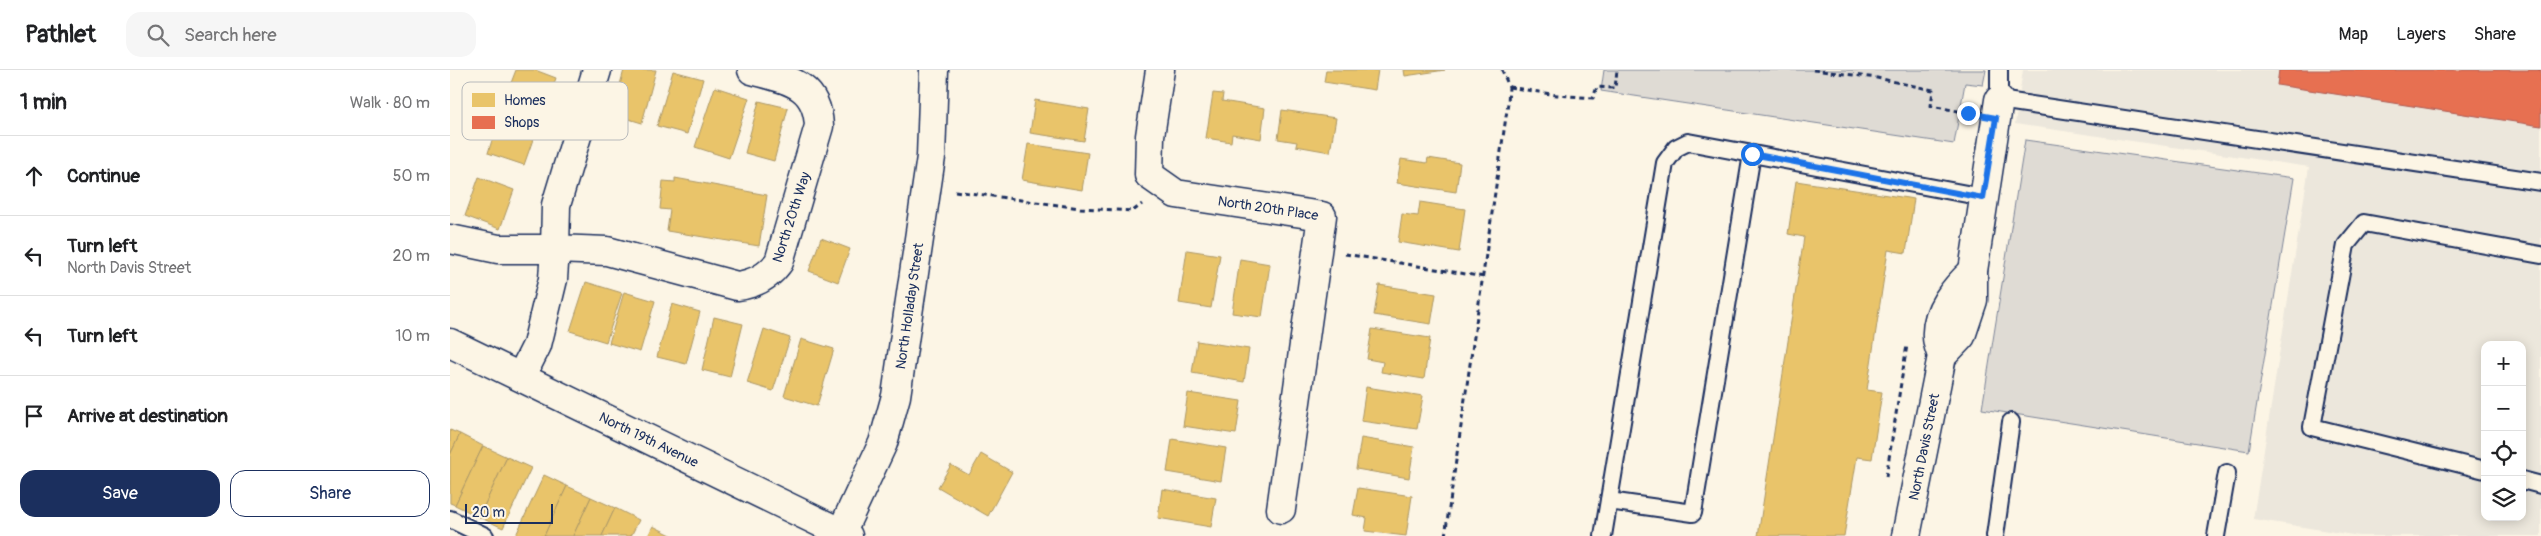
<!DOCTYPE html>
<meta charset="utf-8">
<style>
body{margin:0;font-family:Pangolin,sans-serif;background:#f6f6f6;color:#202124}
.controls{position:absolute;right:15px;bottom:15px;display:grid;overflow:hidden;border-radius:10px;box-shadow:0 2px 12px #0003}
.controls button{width:45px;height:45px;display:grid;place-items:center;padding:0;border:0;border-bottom:1px solid #e0e0e0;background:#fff;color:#202124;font:25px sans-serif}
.scale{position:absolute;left:15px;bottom:12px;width:88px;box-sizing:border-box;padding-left:5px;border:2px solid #1b2f5e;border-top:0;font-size:14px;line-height:18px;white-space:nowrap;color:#1b2f5e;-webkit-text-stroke:4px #fcf5e5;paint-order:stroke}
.stop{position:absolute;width:15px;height:15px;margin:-11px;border:4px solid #1a73e8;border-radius:50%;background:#fff}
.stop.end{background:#1a73e8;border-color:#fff;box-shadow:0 1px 5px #0008}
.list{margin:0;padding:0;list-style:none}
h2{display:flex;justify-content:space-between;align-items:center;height:65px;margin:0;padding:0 20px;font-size:21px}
h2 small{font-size:16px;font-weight:400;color:#757577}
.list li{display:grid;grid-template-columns:32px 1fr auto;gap:15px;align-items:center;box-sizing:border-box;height:80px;padding:0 20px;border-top:1px solid #e0e0e0}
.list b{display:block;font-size:19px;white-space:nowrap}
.list p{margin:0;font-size:16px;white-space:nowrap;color:#757577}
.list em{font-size:16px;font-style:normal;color:#757577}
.actions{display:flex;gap:10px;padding:15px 20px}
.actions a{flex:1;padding:11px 0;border:1px solid #1b2f5e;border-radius:15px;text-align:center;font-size:18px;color:#1b2f5e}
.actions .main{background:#1b2f5e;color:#fff}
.icon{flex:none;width:28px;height:28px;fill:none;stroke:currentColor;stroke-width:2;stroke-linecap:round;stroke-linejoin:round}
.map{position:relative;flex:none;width:2091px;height:466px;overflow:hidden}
header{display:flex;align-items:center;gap:30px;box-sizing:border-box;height:70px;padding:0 25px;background:#fff;border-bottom:1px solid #e0e0e0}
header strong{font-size:24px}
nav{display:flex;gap:28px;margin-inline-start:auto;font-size:18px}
.search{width:350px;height:45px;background:#f6f6f6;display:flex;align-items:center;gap:12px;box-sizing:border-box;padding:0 18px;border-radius:15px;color:#757577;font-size:19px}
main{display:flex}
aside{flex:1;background:#fff}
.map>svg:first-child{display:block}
.built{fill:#ece7dc;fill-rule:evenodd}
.green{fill:#dfdbd4;stroke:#7d8599}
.homes{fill:#e9c46a;stroke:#ab9766}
.shops{fill:#e76f51;stroke:#aa5c55}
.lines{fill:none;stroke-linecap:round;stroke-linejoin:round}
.lane-casing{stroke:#1b2f5e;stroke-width:20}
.street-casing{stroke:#1b2f5e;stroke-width:31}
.secondary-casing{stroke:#1b2f5e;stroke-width:31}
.path{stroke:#1b2f5e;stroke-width:3;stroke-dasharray:5 4;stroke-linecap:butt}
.lane{stroke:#fcf5e5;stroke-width:16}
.street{stroke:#fcf5e5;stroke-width:28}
.secondary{stroke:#fcf5e5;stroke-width:28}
.route{stroke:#1a73e8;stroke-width:6}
.labels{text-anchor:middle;stroke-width:5;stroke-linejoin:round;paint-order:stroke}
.street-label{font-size:14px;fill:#1b2f5e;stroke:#fcf5e5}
.key{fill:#fcf5e5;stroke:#b8babc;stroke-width:1}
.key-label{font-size:14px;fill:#1b2f5e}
</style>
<header>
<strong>Pathlet</strong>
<div class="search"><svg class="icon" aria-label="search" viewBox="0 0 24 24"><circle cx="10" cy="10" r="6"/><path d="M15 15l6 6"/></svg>Search here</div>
<nav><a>Map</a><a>Layers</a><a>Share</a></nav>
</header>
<main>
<aside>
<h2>1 min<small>Walk · 80 m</small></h2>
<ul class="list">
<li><svg class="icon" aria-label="ahead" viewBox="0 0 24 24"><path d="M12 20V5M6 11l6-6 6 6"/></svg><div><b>Continue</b></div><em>50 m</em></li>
<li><svg class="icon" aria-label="left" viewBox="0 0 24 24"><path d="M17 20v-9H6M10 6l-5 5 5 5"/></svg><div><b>Turn left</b><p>North Davis Street</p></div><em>20 m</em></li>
<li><svg class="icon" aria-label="left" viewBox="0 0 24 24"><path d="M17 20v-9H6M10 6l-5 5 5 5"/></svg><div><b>Turn left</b></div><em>10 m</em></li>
<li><svg class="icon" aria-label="arrive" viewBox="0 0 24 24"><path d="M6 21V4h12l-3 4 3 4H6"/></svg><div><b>Arrive at destination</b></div></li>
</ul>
<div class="actions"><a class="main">Save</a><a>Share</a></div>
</aside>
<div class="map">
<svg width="2091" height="466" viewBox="0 0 2091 466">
<rect width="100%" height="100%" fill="#fcf5e5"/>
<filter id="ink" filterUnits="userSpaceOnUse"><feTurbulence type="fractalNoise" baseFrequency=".02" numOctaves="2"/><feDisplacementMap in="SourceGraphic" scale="10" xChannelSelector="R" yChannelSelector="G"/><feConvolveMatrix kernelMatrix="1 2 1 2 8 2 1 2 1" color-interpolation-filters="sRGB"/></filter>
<g filter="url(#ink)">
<!-- built -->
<path class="built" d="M1573,0H2091V466H1909L1803,449L1859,97L1565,54ZM2035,275H2072V447H2035Z"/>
<!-- green -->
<g class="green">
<path d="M1154,0H1536L1533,15L1515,13L1504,74L1151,21Z"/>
<path d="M1575,70L1844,108L1799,381L1532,339Z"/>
</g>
<!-- homes -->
<g class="homes">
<path d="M66,0H85L106,8L93,45L54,31Z"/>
<path d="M174,0H206L192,53L162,44Z"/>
<path d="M876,0H928L925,20L874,12Z"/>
<path d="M954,0H995L955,6Z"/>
<path d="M223,1L253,9L237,64L207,56Z"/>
<path d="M265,17L299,28L279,88L245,77Z"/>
<path d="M763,23L773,24L772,31L815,38L811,69L782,64L781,72L756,68Z"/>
<path d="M585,30L639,39L634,71L580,63Z"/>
<path d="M309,31L338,38L324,91L295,83Z"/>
<path d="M832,40L886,48L880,82L846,76L847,72L828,69Z"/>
<path d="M50,45L87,58L74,95L38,83Z"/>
<path d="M578,74L638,83L632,120L572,110Z"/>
<path d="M978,88L1010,93L1006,122L947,113L951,89L977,93Z"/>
<path d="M29,107L64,120L50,159L15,146Z"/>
<path d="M225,108L317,125L309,176L217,161L220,140L210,139L213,111L225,112Z"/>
<path d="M1346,111L1464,129L1456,183L1438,180L1417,320L1432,322L1422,389L1407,387L1394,466H1308L1354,167L1338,164Z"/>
<path d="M970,132L1015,139L1009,182L948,172L952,144L968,146Z"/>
<path d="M371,168L400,179L388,212L359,201Z"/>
<path d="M737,180L770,185L761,238L729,233Z"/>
<path d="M790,189L820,194L812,247L782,243Z"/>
<path d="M136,212L172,223L156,272L120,261Z"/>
<path d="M929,215L986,224L981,254L924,245Z"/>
<path d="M174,222L205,231L190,282L159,273Z"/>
<path d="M222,234L250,242L236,294L207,287Z"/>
<path d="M264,247L293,254L280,307L252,300Z"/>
<path d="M314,259L340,268L323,321L297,313Z"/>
<path d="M922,259L980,268L974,309L931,302L933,292L917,289Z"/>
<path d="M351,269L384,279L367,336L334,326Z"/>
<path d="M747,271L799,279L794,312L742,303Z"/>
<path d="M916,317L973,326L967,359L911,351Z"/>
<path d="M738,323L791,331L786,364L733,356Z"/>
<path d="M0,360L10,364L0,385Z"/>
<path d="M10,364L33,376L5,435L0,433V385Z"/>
<path d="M911,368L964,377L959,408L906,399Z"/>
<path d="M722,369L776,378L771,411L717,402Z"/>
<path d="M33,376L57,387L29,447L5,435Z"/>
<path d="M531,384L562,402L538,446L488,417L501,395L519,405Z"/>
<path d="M57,387L81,398L53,458L29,447Z"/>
<path d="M94,405L117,416L94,466H69L66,465Z"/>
<path d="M117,416L141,427L123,466H94Z"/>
<path d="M908,418L962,426L956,466L915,461L917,448L903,445Z"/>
<path d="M712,419L766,428L761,457L708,448Z"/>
<path d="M141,427L165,438L152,466H123Z"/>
<path d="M165,438L189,450L181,466H152Z"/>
<path d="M203,456L223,466H198Z"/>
</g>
<!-- shops -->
<path class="shops" d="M1829,0H2091V56L1827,15Z"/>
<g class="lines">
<!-- lane casing -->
<g class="lane-casing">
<g id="lane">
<path d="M1549,0V30L2091,112"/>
<path d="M2035,400L1862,357L1896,175L1914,153L2091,185"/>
<path d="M2072,410L2091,415"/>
<path d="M1159,431L1243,443L1302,84"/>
<path d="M0,449L35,466"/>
<path d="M1153,466L1215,93L1226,78L1238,72L1533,127"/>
<path d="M1545,466L1561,352"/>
<path d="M1766,466L1777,403"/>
</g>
</g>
<!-- street casing -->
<g class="street-casing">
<g id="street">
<path d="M147,0L106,135L105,179L157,181L287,216C304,214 319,206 329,192L369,56C367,13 338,10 302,0"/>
<path id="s1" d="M710,0L700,66L699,105L726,124L872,146L831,439"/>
<path d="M0,169L48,179H105L103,209L87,275L71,307"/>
<path d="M1492,286L1511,266L1523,230V201L1549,30"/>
<path id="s2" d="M391,463L433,373L446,326L481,87L484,0"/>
<path id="s3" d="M1456,466L1492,286C1490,280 1487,273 1487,267C1485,241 1505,218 1523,201"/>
</g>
</g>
<!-- secondary casing -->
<g class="secondary-casing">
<g id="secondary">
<path id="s4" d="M0,273L398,466"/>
</g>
</g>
<!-- path -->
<g class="path">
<path d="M1363,0L1427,8L1483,20L1481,36L1519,43"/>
<path d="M1059,17L1107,25L1143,28L1147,17L1165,18L1167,0"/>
<path d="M505,121L630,138L683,141L692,134"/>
<path d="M895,184L1034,207"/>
<path d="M1436,407L1457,275"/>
<path d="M995,466L1058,33L1059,17L1052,0"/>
</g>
<!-- lane -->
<use href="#lane" class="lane"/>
<!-- street -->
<use href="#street" class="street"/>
<!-- secondary -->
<use href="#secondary" class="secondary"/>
</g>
</g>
<g class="lines" filter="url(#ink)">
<!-- route -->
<path class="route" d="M1302,84L1533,128L1546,48L1518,43"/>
</g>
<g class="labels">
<!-- street labels -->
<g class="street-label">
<text dy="5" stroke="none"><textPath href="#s1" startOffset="232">North 20th Place</textPath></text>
<text transform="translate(341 147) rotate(-72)" y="5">North 20th Way</text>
<text dy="5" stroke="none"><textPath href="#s2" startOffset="239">North Holladay Street</textPath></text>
<text dy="5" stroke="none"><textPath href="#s4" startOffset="221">North 19th Avenue</textPath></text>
<text dy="5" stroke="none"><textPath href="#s3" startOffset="91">North Davis Street</textPath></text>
</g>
</g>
<!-- legend -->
<rect x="12" y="12" width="166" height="58" rx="8" class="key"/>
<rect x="22" y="23" width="23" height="14" fill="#e9c46a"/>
<rect x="22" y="46" width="23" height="13" fill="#e76f51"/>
<g class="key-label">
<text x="54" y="35">Homes</text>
<text x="54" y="57">Shops</text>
</g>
</svg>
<div class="controls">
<button>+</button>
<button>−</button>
<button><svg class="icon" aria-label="locate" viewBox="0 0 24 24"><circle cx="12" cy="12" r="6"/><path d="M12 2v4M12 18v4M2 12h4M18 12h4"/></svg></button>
<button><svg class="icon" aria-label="layers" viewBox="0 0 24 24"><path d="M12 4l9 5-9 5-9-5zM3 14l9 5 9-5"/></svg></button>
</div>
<div class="scale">20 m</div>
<div class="stop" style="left:1302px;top:84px"></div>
<div class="stop end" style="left:1518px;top:43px"></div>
</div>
</main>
